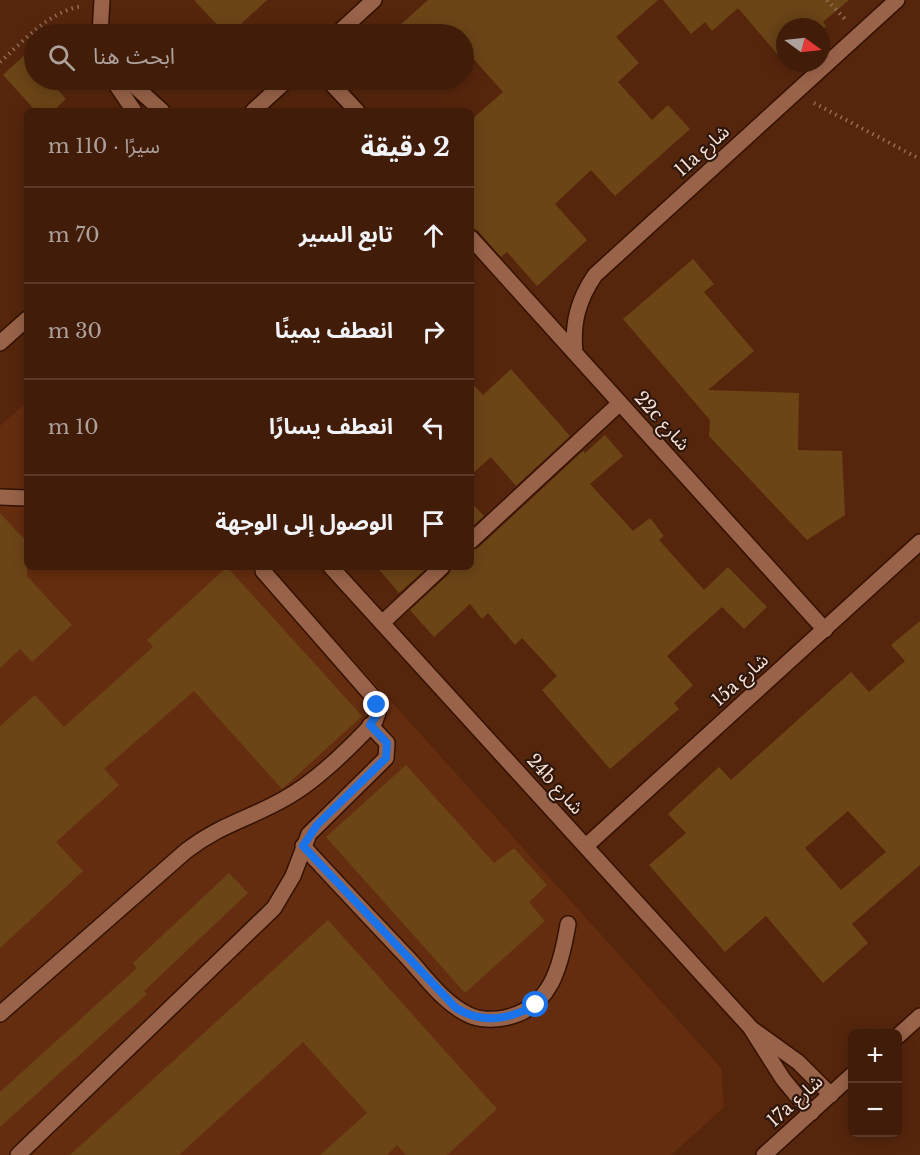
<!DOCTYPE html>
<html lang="ar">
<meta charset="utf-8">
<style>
body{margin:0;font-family:"Libre Baskerville","Noto Sans Arabic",serif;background:#472512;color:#f1f3f6;direction:rtl}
.controls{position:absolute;right:18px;bottom:18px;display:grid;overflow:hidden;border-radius:9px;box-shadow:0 3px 15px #0003}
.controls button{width:54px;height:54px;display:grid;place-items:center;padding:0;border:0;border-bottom:2px solid #593a2a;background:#401c09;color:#f1f3f6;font:30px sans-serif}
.compass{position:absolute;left:776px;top:18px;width:54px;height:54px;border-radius:50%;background:#401c09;box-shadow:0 3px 15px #0003;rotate:105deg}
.stop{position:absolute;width:18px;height:18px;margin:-14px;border:4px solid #1a73e8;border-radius:50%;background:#fff}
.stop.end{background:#1a73e8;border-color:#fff;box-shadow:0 2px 6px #0008}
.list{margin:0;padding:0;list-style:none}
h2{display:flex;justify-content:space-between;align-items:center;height:78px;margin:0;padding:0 24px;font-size:26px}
h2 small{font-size:20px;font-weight:400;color:#aea19c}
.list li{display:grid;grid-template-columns:39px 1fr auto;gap:18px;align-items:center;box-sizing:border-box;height:96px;padding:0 24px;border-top:2px solid #593a2a}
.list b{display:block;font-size:22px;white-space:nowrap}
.list em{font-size:20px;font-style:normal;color:#aea19c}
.icon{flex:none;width:33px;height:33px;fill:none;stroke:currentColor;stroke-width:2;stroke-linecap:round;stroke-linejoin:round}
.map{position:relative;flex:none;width:920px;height:1155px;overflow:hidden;direction:ltr}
.search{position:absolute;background:#401c09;box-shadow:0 3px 15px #0003;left:24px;top:24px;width:450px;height:66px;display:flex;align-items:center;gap:15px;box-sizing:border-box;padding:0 21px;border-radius:33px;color:#aea19c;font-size:22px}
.panel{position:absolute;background:#401c09;box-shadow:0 3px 15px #0003;left:24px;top:108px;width:450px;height:462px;border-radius:9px;direction:rtl}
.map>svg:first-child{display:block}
.built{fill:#652d0f}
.building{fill:#6c4517;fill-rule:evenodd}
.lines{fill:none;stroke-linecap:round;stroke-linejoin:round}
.service-casing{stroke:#341100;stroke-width:18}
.minor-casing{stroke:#341100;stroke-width:18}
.path{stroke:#946d58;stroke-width:4;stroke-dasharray:1.5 4.5;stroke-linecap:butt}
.service{stroke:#996349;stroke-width:15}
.minor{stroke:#996349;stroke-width:15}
.route{stroke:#1a73e8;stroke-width:8}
.labels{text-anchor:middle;stroke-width:4.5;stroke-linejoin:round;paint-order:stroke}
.street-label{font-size:18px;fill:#fbe2d6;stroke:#2d170c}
</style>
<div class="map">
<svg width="920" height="1155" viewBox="0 0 920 1155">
<rect width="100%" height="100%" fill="#56260c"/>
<!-- built -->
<path class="built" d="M27,402V567H270L721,1068L724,1107L671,1155H0V426Z"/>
<!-- building -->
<g class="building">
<path d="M194,0H267L230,34H226Z"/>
<path d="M428,0H658L616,37L639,63L618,82L652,120L668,105L690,129L615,196L591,170L555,204L587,240L537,286L507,252L501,257L478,231L471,227V120L503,92L464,48V34H390Z"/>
<path d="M663,0H849L823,22L826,26L821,31V27H785L784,62L738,8L712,31L705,22L691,34Z"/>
<path d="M34,46V80H49L66,99L53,111H36L3,75Z"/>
<path d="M693,259L714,284L704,292L754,351L708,390L799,393L798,450L842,451L845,515L807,540L709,436L710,420L623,319Z"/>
<path d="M511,369L570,436L516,486L491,457L471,475V382L483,395Z"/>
<path d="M605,435L623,456L590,484L633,531L650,518L664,536L659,540L704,590L728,567L767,607L744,629L722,607L667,656L693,685L674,703L679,709L610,769L542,690L557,676L522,638L515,645L488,613L482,619L470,604L434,637L410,610L449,574L452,567H471V550L478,548L583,451L585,453Z"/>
<path d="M471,502L484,516L471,528Z"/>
<path d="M0,513L27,542V576L72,625L32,662L20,649L0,668Z"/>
<path d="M227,567L362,716L282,789L194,691L104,769L119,785L56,842L83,871L0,948V726L35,695L64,727L153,647L147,640Z"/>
<path d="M377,567H428L399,593Z"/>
<path d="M920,621V865L852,924L868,943L823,983L766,916L725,952L649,865L686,833L668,814L719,767L731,780L851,672L869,692L905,661L891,645ZM848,811L886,852L841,890L805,848Z"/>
<path d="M406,765L494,863L514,848L547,885L529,902L545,921L465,993L326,837Z"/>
<path d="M229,873L248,893L144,991L147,994L0,1127V1092L137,968L133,963Z"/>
<path d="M328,920L497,1109L447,1155H406L397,1145L387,1155H320L367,1113L303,1042L179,1155H70Z"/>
</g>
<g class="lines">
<!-- service casing -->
<g class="service-casing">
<g id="service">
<path d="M0,497L27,498"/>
<path d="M471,541L620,403"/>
<path d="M382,623L442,567"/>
<path d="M303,846C337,883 372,920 406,956C425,976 443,1003 469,1015C479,1020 494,1020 504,1018C551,1009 561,966 568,924"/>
<path d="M0,1014L186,851C219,825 249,819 284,799C317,781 349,749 375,721L378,713L374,698L263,571"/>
<path d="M18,1155L274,908L293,876L309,834L386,758L387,743L370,725"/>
</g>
</g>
<!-- minor casing -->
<g class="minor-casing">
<g id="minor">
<path d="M100,34L102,0"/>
<path d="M337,34L374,0"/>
<path d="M113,80L134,111"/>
<path d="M128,80L162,111"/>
<path d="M328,80L357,111"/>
<path d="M253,111L287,80"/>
<path d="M471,238L825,630"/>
<path d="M0,343L27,319"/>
<path d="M575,353C572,323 578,300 595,275L897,0"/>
<path d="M331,567L750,1027L783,1079L811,1113"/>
<path d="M586,846L920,542"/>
<path d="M752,1029L798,1062L831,1095"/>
<path d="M898,1036L920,1016"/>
<path d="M764,1155L852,1075"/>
</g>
</g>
<!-- path -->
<g class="path">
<path d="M827,0L845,19"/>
<path d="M0,62C25,40 48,12 82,6"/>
<path d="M814,103L920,159"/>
</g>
<!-- service -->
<use href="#service" class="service"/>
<!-- minor -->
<use href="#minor" class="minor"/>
</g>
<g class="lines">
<!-- route -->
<path class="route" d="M377,705L378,713L370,725L387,743L386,758L317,825L303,846L456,1008C484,1025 509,1019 536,1005"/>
</g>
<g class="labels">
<!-- street labels -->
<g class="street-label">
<text transform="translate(702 151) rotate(-42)" y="6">11a شارع</text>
<text transform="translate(662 421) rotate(48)" y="6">22c شارع</text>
<text transform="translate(740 680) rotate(-42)" y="6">15a شارع</text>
<text transform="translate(555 784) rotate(48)" y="6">24b شارع</text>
<text transform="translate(795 1101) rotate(-42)" y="6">17a شارع</text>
</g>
</g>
</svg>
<div class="controls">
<button>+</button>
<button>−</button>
</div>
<svg class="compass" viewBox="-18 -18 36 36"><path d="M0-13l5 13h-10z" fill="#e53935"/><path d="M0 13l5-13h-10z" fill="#aea19c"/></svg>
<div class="stop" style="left:536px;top:1005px"></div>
<div class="stop end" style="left:377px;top:705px"></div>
<div class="search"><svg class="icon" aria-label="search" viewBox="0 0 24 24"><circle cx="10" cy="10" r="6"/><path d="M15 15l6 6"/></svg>ابحث هنا</div>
<section class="panel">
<h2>2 دقيقة<small>سيرًا · 110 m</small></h2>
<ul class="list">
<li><svg class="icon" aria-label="ahead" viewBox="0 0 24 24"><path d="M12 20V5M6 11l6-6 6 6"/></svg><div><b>تابع السير</b></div><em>70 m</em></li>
<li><svg class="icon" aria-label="right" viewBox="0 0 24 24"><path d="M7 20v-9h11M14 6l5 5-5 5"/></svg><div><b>انعطف يمينًا</b></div><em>30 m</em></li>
<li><svg class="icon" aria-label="left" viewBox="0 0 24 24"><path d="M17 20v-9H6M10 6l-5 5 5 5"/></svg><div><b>انعطف يسارًا</b></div><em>10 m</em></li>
<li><svg class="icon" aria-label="arrive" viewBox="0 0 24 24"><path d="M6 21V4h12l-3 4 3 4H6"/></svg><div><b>الوصول إلى الوجهة</b></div></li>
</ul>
</section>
</div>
